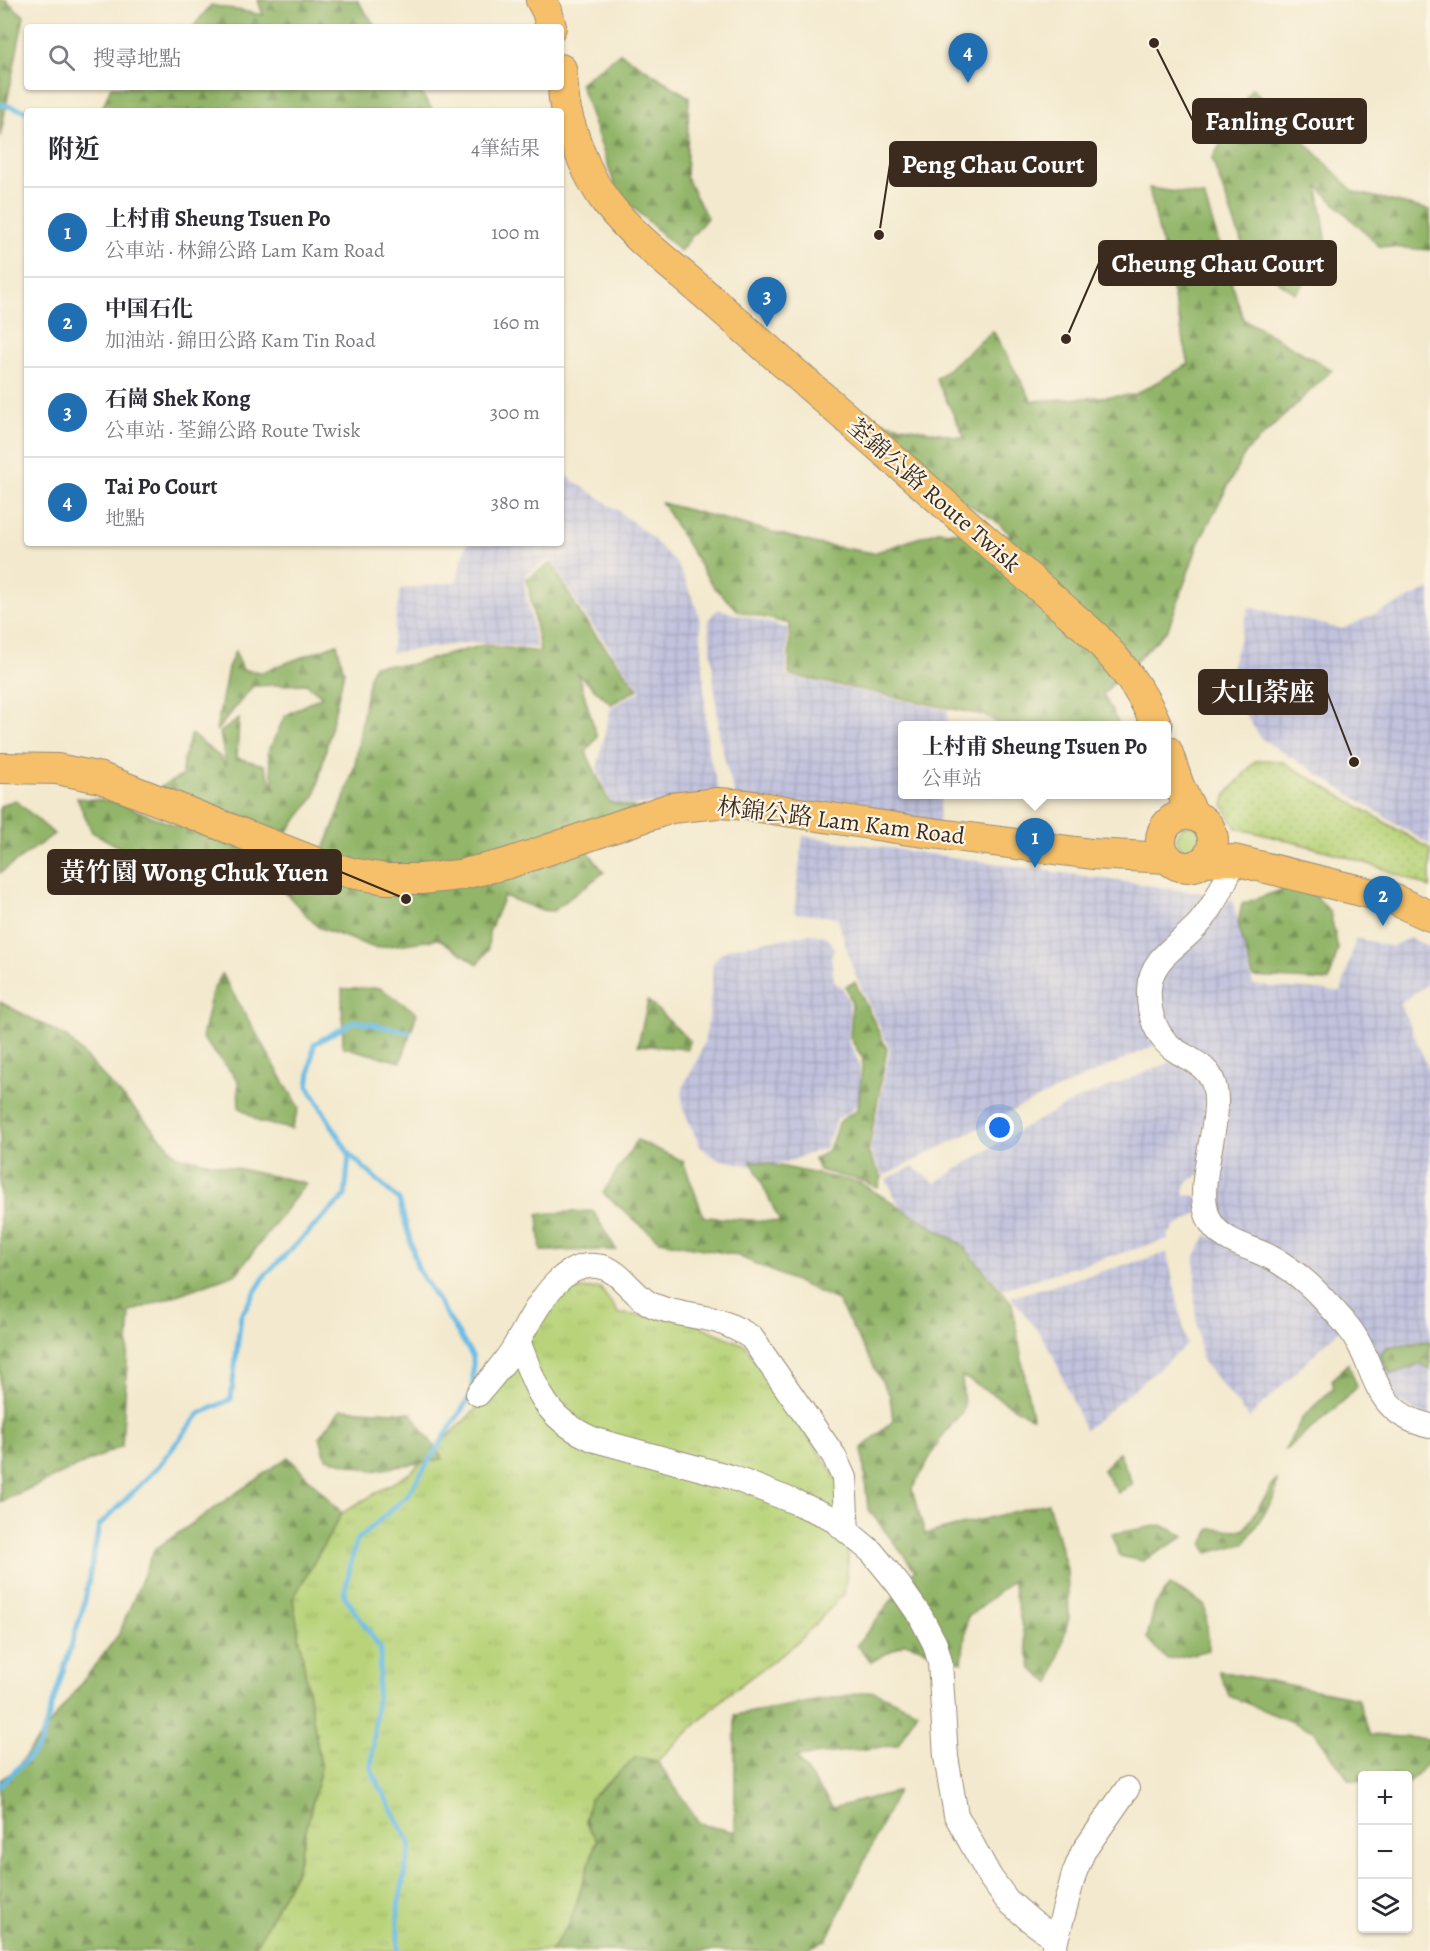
<!DOCTYPE html>
<html lang="zh-TW">
<meta charset="utf-8">
<style>
body{margin:0;font-family:Alegreya,"Noto Serif TC",serif;background:#f7f7f7;color:#2b2b33}
.controls{position:absolute;right:18px;bottom:18px;display:grid;overflow:hidden;border-radius:6px;box-shadow:0 2px 4px #0004}
.controls button{width:54px;height:54px;display:grid;place-items:center;padding:0;border:0;border-bottom:2px solid #e1e1e2;background:#fff;color:#2b2b33;font:30px sans-serif}
.you{position:absolute;left:1000px;top:1128px;width:21px;height:21px;margin:-15px;border:4px solid #fff;border-radius:50%;background:#1a73e8;box-shadow:0 0 0 9px #1a73e833}
.badge{display:grid;place-items:center;width:39px;height:39px;border-radius:50%;background:#1f6fb2;color:#fff;font-size:20px;font-weight:700}
.pin{position:absolute;translate:-50% -50px;filter:drop-shadow(0 2px 3px #0008)}
.pin::after{content:'';position:absolute;top:32px;width:21px;height:18px;background:inherit;clip-path:polygon(0 0,100% 0,50% 100%)}
.popup{position:absolute;left:898px;top:721px;width:273px;height:78px;box-sizing:border-box;display:grid;place-content:center;border-radius:6px;background:#fff;filter:drop-shadow(0 2px 4px #0005);font-size:20px;white-space:nowrap;color:#7c7c81}
.popup b{font-size:22px;color:#2b2b33}
.popup::after{content:'';position:absolute;left:50%;top:100%;margin-left:-12px;border:12px solid transparent;border-top-color:#fff}
.list{margin:0;padding:0;list-style:none}
h2{display:flex;justify-content:space-between;align-items:center;height:78px;margin:0;padding:0 24px;font-size:26px}
h2 small{font-size:20px;font-weight:400;color:#7c7c81}
.list li{display:grid;grid-template-columns:39px 1fr auto;gap:18px;align-items:center;box-sizing:border-box;height:90px;padding:0 24px;border-top:2px solid #e1e1e2}
.list b{display:block;font-size:22px;white-space:nowrap}
.list p{margin:0;font-size:20px;white-space:nowrap;color:#7c7c81}
.list em{font-size:20px;font-style:normal;color:#7c7c81}
.icon{flex:none;width:33px;height:33px;fill:none;stroke:currentColor;stroke-width:2;stroke-linecap:round;stroke-linejoin:round}
.map{position:relative;flex:none;width:1430px;height:1951px;overflow:hidden}
.search{position:absolute;background:#fff;box-shadow:0 2px 4px #0004;left:24px;top:24px;width:540px;height:66px;display:flex;align-items:center;gap:15px;box-sizing:border-box;padding:0 21px;border-radius:6px;color:#7c7c81;font-size:22px}
.panel{position:absolute;background:#fff;box-shadow:0 2px 4px #0004;left:24px;top:108px;width:540px;height:438px;border-radius:6px}
.map>svg:first-child{display:block}
.industrial{fill:url(#industrial-grid)}
.grass{fill:url(#grass-tufts);stroke:#7a7e4c;stroke-width:1.5}
.forest{fill:url(#forest-firs);stroke:#667044;stroke-width:1.5}
.park{fill:url(#park-dots);stroke:#7a7e4c;stroke-width:1.5}
.lines{fill:none;stroke-linecap:round;stroke-linejoin:round}
.stream{stroke:#69bbe5;stroke-width:5}
.minor-casing{stroke:#978a76;stroke-width:26}
.major-casing{stroke:#978a76;stroke-width:32}
.minor{stroke:#fff;stroke-width:24}
.major{stroke:#f6c06b;stroke-width:30}
.labels{text-anchor:middle;stroke-width:4.5;stroke-linejoin:round;paint-order:stroke}
.street-label{font-size:24px;fill:#3b2a1e;stroke:#fcf5e5}
.leader{fill:none;stroke:#3b2a1e;stroke-width:2}
.callout-dot{fill:#3b2a1e;stroke:#fcf5e5;stroke-width:2}
.callout{fill:#3b2a1e;stroke:#3b2a1e;stroke-width:2}
.callout-label{font-size:26px;text-anchor:middle;font-weight:bold;fill:#fff}
</style>
<div class="map">
<svg width="1430" height="1951" viewBox="0 0 1430 1951">
<defs>
<pattern id="industrial-grid" width="8" height="8" patternUnits="userSpaceOnUse" patternTransform="scale(1.5)"><rect width="8" height="8" fill="#c1c2dd"/><path d="M0 4h8M4 0v8" fill="none" stroke="#a7a7bd"/></pattern>
<pattern id="grass-tufts" width="24" height="20" patternUnits="userSpaceOnUse" patternTransform="scale(1.5)"><rect width="24" height="20" fill="#b8d379"/><path d="M3 7l-1-3M5 7V3M7 7l1-3M15 17l-1-3M17 17v-4M19 17l1-3" fill="none" stroke="#9fb568"/></pattern>
<pattern id="forest-firs" width="22" height="20" patternUnits="userSpaceOnUse" patternTransform="scale(1.5)"><rect width="22" height="20" fill="#92b569"/><path d="M5 1l3.5 6h-7zM16 11l3.5 6h-7z" fill="#789356"/></pattern>
<pattern id="park-dots" width="8" height="8" patternUnits="userSpaceOnUse" patternTransform="scale(1.5)"><rect width="8" height="8" fill="#b8d379"/><path d="M2 2h.1M6 6h.1" fill="none" stroke="#9fb568" stroke-width="1.8" stroke-linecap="round"/></pattern>
</defs>
<rect width="100%" height="100%" fill="#fcf5e5"/>
<filter id="ink" filterUnits="userSpaceOnUse"><feTurbulence type="fractalNoise" baseFrequency=".0167" numOctaves="2"/><feDisplacementMap in="SourceGraphic" scale="12" xChannelSelector="R" yChannelSelector="G"/><feConvolveMatrix kernelMatrix="1 2 1 2 8 2 1 2 1" color-interpolation-filters="sRGB"/></filter>
<filter id="wash" filterUnits="userSpaceOnUse"><feTurbulence type="fractalNoise" baseFrequency=".008" numOctaves="4" result="noise"/><feDisplacementMap in="SourceGraphic" scale="24" xChannelSelector="R" yChannelSelector="G"/><feGaussianBlur stdDeviation="1.35" result="paint"/><feColorMatrix in="noise" values="0 0 0 0 0 0 0 0 0 0 0 0 0 0 0 0 0 1.4 0 .05"/><feComposite in="paint" operator="in"/></filter>
<g filter="url(#wash)">
<rect width="100%" height="100%" fill="#f3e9ce"/>
<!-- industrial -->
<g class="industrial">
<path d="M561,472L620,512L652,538L676,563L683,576L697,609L700,622L708,752L722,801L635,805L611,803L597,768L611,707L641,691L580,608L550,559L526,574L524,582L536,648L473,642L391,653L400,589L456,582L467,543H561Z"/>
<path d="M1430,589V845L1262,739L1226,686L1249,607L1342,629Z"/>
<path d="M718,609L787,628L786,676L948,710L947,725L903,726V794L941,795L938,833L737,804L720,742L708,620Z"/>
<path d="M803,836L1210,894L1157,952L1155,1045L1024,1105L884,1176L870,1151L890,1049L854,972L837,917L794,913Z"/>
<path d="M1232,898L1253,985L1341,992L1356,938L1391,947L1409,938L1430,947V979L1428,984L1400,1003L1430,1072V1419L1396,1401L1369,1344L1228,1228L1218,1216L1214,1201L1221,1099L1172,1041L1154,1012V980L1209,918Z"/>
<path d="M809,934L826,936L833,945L834,950L831,955L834,982L842,987L849,1003L850,1013L848,1041L859,1063L860,1093L857,1104L851,1111L837,1119L825,1148L817,1151L783,1163L766,1166H752L722,1160L710,1155L700,1146L683,1109L682,1094L685,1082L694,1067L704,1043L709,1018L713,964L718,956L730,948Z"/>
<path d="M1171,1062L1184,1065L1206,1087L1200,1174L1186,1183L1184,1189L1185,1195L1197,1196L1202,1211L1175,1227L1169,1233L1168,1239L1002,1289L963,1245L899,1205L886,1179L913,1167L935,1183L1021,1129L1076,1100Z"/>
<path d="M1207,1235L1268,1261L1341,1328L1249,1418L1201,1359L1195,1308V1256Z"/>
<path d="M1167,1253L1187,1345L1085,1430L1052,1353L1038,1331L1011,1297Z"/>
</g>
<!-- grass -->
<g class="grass">
<circle cx="1190" cy="838" r="13"/>
<path d="M600,1288L619,1314L681,1318L745,1345L847,1493L848,1562L844,1594L797,1643L727,1695L657,1761L636,1757L585,1822L597,1839L570,1923L550,1951H253L296,1871L321,1767L292,1599L342,1513L410,1473L501,1385L531,1335L563,1291Z"/>
</g>
<!-- forest -->
<g class="forest">
<path d="M0,0H6L24,16L0,137Z"/>
<path d="M258,0H357L376,27H193L211,5L263,15Z"/>
<path d="M620,53L689,97L686,177L707,218L680,251L617,192L580,83Z"/>
<path d="M111,87H417L433,111H206L202,109L200,111H101Z"/>
<path d="M1252,88L1354,192L1430,210V250L1379,246L1318,187L1329,258L1295,293L1248,260L1212,159Z"/>
<path d="M1149,188L1204,196L1243,319L1332,370L1245,453L1199,542L1168,629L1103,694L1119,725H1000L987,716L789,675L790,624L738,611L712,585L662,503L818,544L874,553L938,531L1012,536L995,520L949,493L870,420L965,438L936,379L993,331L1032,401L1134,395L1189,364Z"/>
<path d="M551,563L584,620L638,689L611,704L578,674L597,737L586,752L609,802L636,808L596,825L589,853L604,872L553,911L540,910L504,896L489,932L488,950L478,964L439,939L375,948L318,927L278,885L240,870L206,892H185L195,879L153,866L92,832L77,798L113,801L174,825L267,852L280,865L314,874L343,802L355,765L369,677L374,665H408L484,645L540,652L527,578Z"/>
<path d="M337,644L344,672L315,796L287,832L252,825L160,787L182,776L183,761L191,734L219,756L226,766L220,732L239,719L237,758L264,765L275,791L268,752L285,716L322,696L306,684L253,686L216,731L228,668L235,651L243,670L262,672Z"/>
<path d="M15,800L54,834L0,873V806Z"/>
<path d="M1292,886L1316,896L1330,912L1338,949L1329,981L1253,977L1238,923L1242,904Z"/>
<path d="M222,974L299,1108L292,1129L260,1122L239,1107L238,1080L202,1038L212,992Z"/>
<path d="M855,982L887,1049L868,1153L882,1177L878,1188L863,1181L819,1170L814,1159C835,1150 830,1141 839,1123C842,1118 853,1113 858,1109L863,1058L850,1038L852,1004L846,986Z"/>
<path d="M380,988L417,1013L401,1062L343,1047L342,989Z"/>
<path d="M648,1001L690,1041L688,1049L638,1045Z"/>
<path d="M0,1002L67,1037L178,1156L306,1183L237,1273L130,1312L122,1446L0,1502Z"/>
<path d="M637,1140L683,1161L704,1217L780,1222L751,1160L860,1183L961,1244L1012,1303L1032,1418L962,1376L964,1409L941,1438L912,1489L925,1534L1048,1503L1067,1569L1069,1617L1051,1684L1031,1668L1012,1581L967,1618L962,1662L905,1643L871,1662L857,1645L915,1570L868,1509L862,1448L893,1421L890,1396L837,1300L736,1255L660,1241L603,1193Z"/>
<path d="M593,1211L616,1250L541,1251L538,1214Z"/>
<path d="M1428,1341L1430,1342V1370L1422,1364L1391,1374L1380,1355L1387,1347Z"/>
<path d="M1348,1363L1357,1387L1329,1414L1284,1451L1303,1417L1334,1387L1332,1380Z"/>
<path d="M341,1409L411,1413L443,1459L372,1471L326,1458L320,1437Z"/>
<path d="M1119,1452L1132,1484L1118,1493L1103,1470Z"/>
<path d="M288,1457L342,1513L293,1599L321,1767L296,1871L253,1951H0V1780L14,1771L119,1634L154,1550Z"/>
<path d="M1277,1479L1275,1496L1245,1543L1208,1553L1203,1545L1210,1529L1244,1530Z"/>
<path d="M1161,1525L1185,1536L1143,1561L1120,1556L1111,1534Z"/>
<path d="M1170,1585L1205,1605L1209,1650L1167,1660L1147,1638L1155,1605Z"/>
<path d="M1219,1671L1357,1698L1370,1735L1430,1739V1760L1408,1784V1776H1362V1781L1349,1780L1314,1731L1229,1696Z"/>
<path d="M873,1691L917,1711L898,1745L796,1757L833,1808L898,1791L826,1940L803,1951H550L570,1923L597,1840L585,1822L590,1799L636,1757L657,1761L700,1824L735,1832V1715Z"/>
</g>
<!-- park -->
<path class="park" d="M1267,760L1283,762L1430,849V888C1368,859 1302,844 1236,828L1223,805L1226,795L1255,761Z"/>
<g class="lines">
<!-- stream -->
<g class="stream">
<path d="M0,104L27,111"/>
<path d="M410,1032L355,1021L314,1044L308,1086L349,1154L399,1200L418,1269L473,1357V1386"/>
<path d="M0,1786L39,1747L84,1605L99,1526L157,1468L199,1414L231,1399L241,1315L266,1274L345,1196L349,1154"/>
<path d="M398,1951V1906L411,1845L371,1770L381,1649L344,1595L356,1541L407,1496L471,1395"/>
</g>
</g>
</g>
<g filter="url(#ink)">
<g class="lines">
<!-- minor casing -->
<g class="minor-casing">
<g id="minor">
<path d="M1234,860C1226,879 1218,899 1205,916C1187,943 1151,953 1149,989C1148,1014 1156,1039 1178,1052C1193,1061 1209,1067 1214,1085C1225,1125 1187,1194 1214,1227C1227,1243 1253,1248 1270,1257C1301,1273 1322,1297 1345,1323C1379,1362 1367,1412 1430,1426"/>
<path d="M518,1341C538,1391 543,1418 595,1440L731,1477L795,1502L830,1517L872,1552L898,1584L921,1617L935,1644L940,1662L946,1757L956,1815L990,1877L1007,1900L1031,1921L1056,1939"/>
<path d="M478,1394C490,1380 502,1366 512,1351C531,1321 556,1256 602,1267C621,1271 633,1296 652,1305C670,1313 691,1315 710,1319C725,1322 738,1329 751,1337L834,1456L844,1478L847,1531"/>
<path d="M1053,1951L1074,1874L1083,1852L1127,1789"/>
</g>
</g>
<!-- major casing -->
<g class="major-casing">
<g id="major">
<path d="M541,0L547,11L551,27"/>
<path d="M561,69C563,81 563,94 565,106C572,136 588,179 607,203C635,239 673,266 706,295L1094,635C1120,663 1142,690 1157,726"/>
<path d="M1167,751L1179,786L1194,816"/>
<path d="M0,768L57,769L101,778L317,863L351,873L386,879H421L459,875L506,864L671,808L718,803L747,805L909,830L1092,854L1168,858"/>
<circle cx="1187" cy="841" r="26"/>
<path d="M1204,861L1234,860L1365,892L1395,900L1430,916"/>
</g>
</g>
<!-- minor -->
<use href="#minor" class="minor"/>
<!-- major -->
<use href="#major" class="major"/>
</g>
</g>
<g class="labels">
<!-- street labels -->
<g class="street-label">
<text transform="translate(934 495) rotate(41)" y="8">荃錦公路 Route Twisk</text>
<text transform="translate(841 821) rotate(7)" y="8">林錦公路 Lam Kam Road</text>
</g>
</g>
<!-- callouts -->
<path class="leader" d="M1154 43L1193 121M879 235L890 164M1066 339L1099 263M1354 762L1327 692M406 899L341 872"/>
<g class="callout-dot">
<circle cx="1154" cy="43" r="6"/>
<circle cx="879" cy="235" r="6"/>
<circle cx="1066" cy="339" r="6"/>
<circle cx="1354" cy="762" r="6"/>
<circle cx="406" cy="899" r="6"/>
</g>
<g class="callout">
<rect x="1193" y="99" width="173" height="44" rx="6"/>
<rect x="890" y="142" width="206" height="44" rx="6"/>
<rect x="1099" y="241" width="237" height="44" rx="6"/>
<rect x="1199" y="670" width="128" height="44" rx="6"/>
<rect x="48" y="850" width="293" height="44" rx="6"/>
</g>
<g class="callout-label">
<text x="1280" y="130">Fanling Court</text>
<text x="993" y="173">Peng Chau Court</text>
<text x="1218" y="272">Cheung Chau Court</text>
<text x="1263" y="701">大山荼座</text>
<text x="194" y="881">黃竹園 Wong Chuk Yuen</text>
</g>
</svg>
<div class="controls">
<button>+</button>
<button>−</button>
<button><svg class="icon" aria-label="layers" viewBox="0 0 24 24"><path d="M12 4l9 5-9 5-9-5zM3 14l9 5 9-5"/></svg></button>
</div>
<div class="you"></div>
<div class="pin badge" style="left:1035px;top:868px">1</div>
<div class="popup"><b>上村甫 Sheung Tsuen Po</b>公車站</div>
<div class="pin badge" style="left:1383px;top:926px">2</div>
<div class="pin badge" style="left:767px;top:327px">3</div>
<div class="pin badge" style="left:968px;top:83px">4</div>
<div class="search"><svg class="icon" aria-label="search" viewBox="0 0 24 24"><circle cx="10" cy="10" r="6"/><path d="M15 15l6 6"/></svg>搜尋地點</div>
<section class="panel">
<h2>附近<small>4筆結果</small></h2>
<ul class="list">
<li><span class="badge">1</span><div><b>上村甫 Sheung Tsuen Po</b><p>公車站 · 林錦公路 Lam Kam Road</p></div><em>100 m</em></li>
<li><span class="badge">2</span><div><b>中国石化</b><p>加油站 · 錦田公路 Kam Tin Road</p></div><em>160 m</em></li>
<li><span class="badge">3</span><div><b>石崗 Shek Kong</b><p>公車站 · 荃錦公路 Route Twisk</p></div><em>300 m</em></li>
<li><span class="badge">4</span><div><b>Tai Po Court</b><p>地點</p></div><em>380 m</em></li>
</ul>
</section>
</div>
